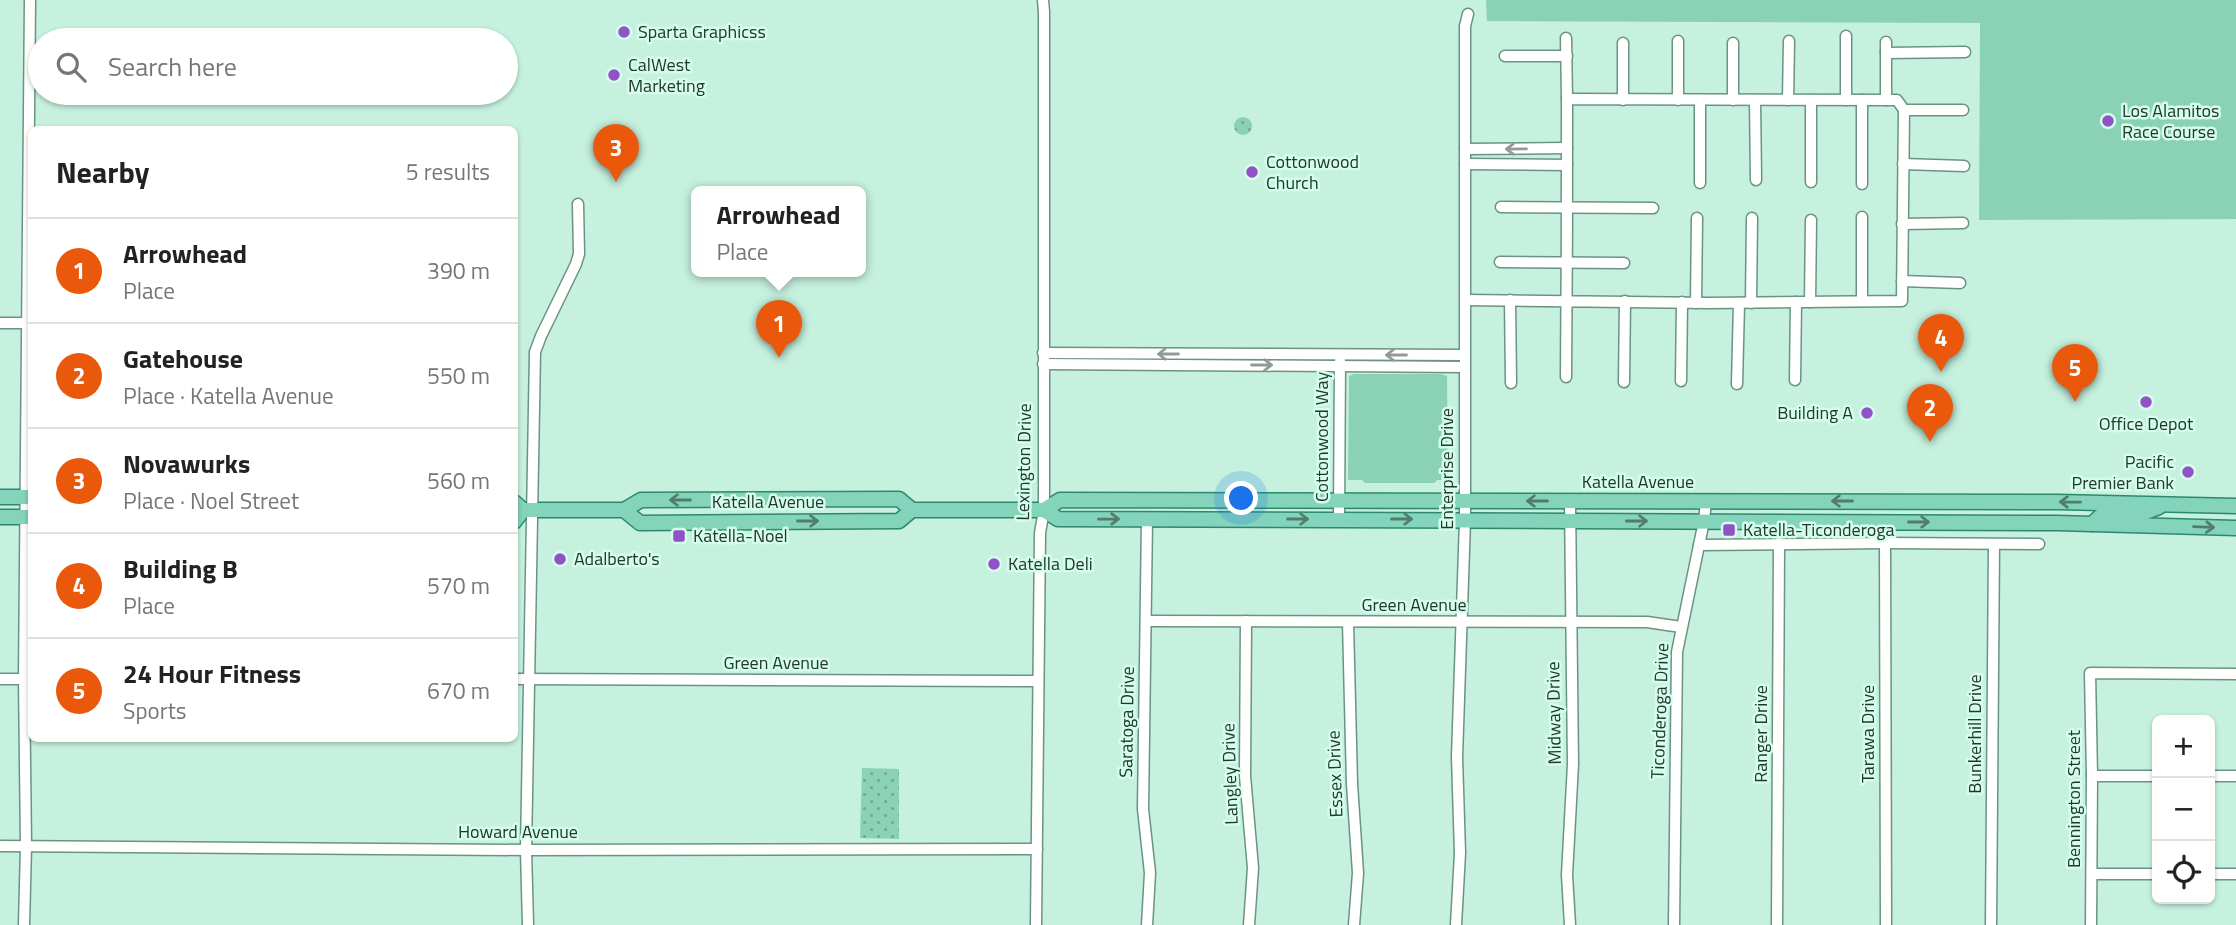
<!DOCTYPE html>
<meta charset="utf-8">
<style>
body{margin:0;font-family:"Titillium Web",sans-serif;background:#f2f2f2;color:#222}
.controls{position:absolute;right:21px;bottom:21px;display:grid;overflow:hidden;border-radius:10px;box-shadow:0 2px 5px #0004}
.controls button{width:63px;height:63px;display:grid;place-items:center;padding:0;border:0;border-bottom:2px solid #e0e0e0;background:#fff;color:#222;font:35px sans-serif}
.you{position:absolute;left:1242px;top:499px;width:24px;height:24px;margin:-18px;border:5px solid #fff;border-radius:50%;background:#1a73e8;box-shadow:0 0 0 10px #1a73e833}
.badge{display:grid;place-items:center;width:46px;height:46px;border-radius:50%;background:#ea580c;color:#fff;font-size:23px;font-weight:700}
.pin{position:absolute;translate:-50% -58px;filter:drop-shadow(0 2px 4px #0008)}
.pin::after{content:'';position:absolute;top:37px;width:24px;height:21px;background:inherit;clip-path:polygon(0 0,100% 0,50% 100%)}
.popup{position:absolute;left:691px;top:186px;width:175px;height:91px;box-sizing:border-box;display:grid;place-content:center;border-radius:10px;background:#fff;filter:drop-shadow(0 2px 5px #0005);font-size:23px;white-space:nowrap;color:#767676}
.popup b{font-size:26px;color:#222}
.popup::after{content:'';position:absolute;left:50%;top:100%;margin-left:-14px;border:14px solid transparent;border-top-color:#fff}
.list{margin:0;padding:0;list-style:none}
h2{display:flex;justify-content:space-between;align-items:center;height:91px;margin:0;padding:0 28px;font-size:30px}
h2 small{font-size:23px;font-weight:400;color:#767676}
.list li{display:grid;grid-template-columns:46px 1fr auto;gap:21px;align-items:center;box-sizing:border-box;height:105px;padding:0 28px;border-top:2px solid #e0e0e0}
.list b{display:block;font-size:26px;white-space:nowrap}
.list p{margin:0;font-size:23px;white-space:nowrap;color:#767676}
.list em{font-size:23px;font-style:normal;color:#767676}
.icon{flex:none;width:38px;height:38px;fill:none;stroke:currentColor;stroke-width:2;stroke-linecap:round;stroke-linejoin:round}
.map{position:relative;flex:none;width:2236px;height:925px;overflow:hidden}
.search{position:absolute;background:#fff;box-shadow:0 2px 5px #0004;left:28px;top:28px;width:490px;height:77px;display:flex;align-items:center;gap:18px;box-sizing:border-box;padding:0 24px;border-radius:38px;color:#767676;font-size:26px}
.panel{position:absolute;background:#fff;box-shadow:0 2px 5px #0004;left:28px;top:126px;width:490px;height:616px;border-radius:10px}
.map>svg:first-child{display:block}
.grass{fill:#8bd1b6}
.park{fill:url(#park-dots)}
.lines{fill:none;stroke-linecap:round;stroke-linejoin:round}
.minor-casing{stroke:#6b9383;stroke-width:13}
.major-casing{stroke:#2d896d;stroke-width:17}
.minor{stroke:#fff;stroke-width:10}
.major{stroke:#84d3bb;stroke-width:14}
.oneway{stroke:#929a97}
.oneway2{stroke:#507d6e}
.poi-dot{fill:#9151c7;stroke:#d4feec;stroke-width:2.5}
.labels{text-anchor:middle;stroke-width:5;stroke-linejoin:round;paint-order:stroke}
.poi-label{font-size:18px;fill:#25362f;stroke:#d4feec;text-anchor:start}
.street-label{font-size:18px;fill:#25362f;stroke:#d4feec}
</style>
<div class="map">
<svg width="2236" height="925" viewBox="0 0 2236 925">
<defs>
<pattern id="park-dots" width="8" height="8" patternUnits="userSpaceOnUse" patternTransform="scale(1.75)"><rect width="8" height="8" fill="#8bd1b6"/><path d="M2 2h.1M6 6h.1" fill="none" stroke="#71aa94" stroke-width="1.8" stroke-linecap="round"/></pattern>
</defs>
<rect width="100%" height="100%" fill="#c6f1df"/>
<!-- grass -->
<g class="grass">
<path d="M1486,0H2236V219L1979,220L1980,23L1487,21Z"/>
<path d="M1354,374H1441L1447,376L1448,480H1437L1434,483H1365L1362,480H1348L1349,376Z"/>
</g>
<!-- park -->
<g class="park">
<circle cx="1243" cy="126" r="9"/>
<path d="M862,768L899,769V839L860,838Z"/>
</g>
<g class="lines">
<!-- minor casing -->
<g class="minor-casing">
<g id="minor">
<path d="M1566,38L1567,99"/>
<path d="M1678,41V100"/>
<path d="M1886,42V100"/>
<path d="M1623,43V100"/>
<path d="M1733,43V100"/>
<path d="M1886,53L1965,52"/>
<path d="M1505,56H1567"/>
<path d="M1700,100V183"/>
<path d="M1755,100L1756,180"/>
<path d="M1788,100L1789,41"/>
<path d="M1811,100V182"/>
<path d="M1846,100V36"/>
<path d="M1904,110H1963"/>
<path d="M1465,149L1567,148"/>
<path d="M1465,164L1567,165"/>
<path d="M1903,164L1964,166"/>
<path d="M1862,184V100"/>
<path d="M1501,207L1653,208"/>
<path d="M1902,224L1963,223"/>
<path d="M1500,262L1624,263"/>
<path d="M1902,281L1960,283"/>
<path d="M1466,300L1710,303L1902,301L1904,110L1897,100L1567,99C1567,192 1567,284 1566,377"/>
<path d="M1510,300L1511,383"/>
<path d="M1862,301V217"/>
<path d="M1810,302L1811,220"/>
<path d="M1696,303L1697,218"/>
<path d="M1751,303L1752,218"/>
<path d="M0,323H28"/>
<path d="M1043,353L1464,355"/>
<path d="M1043,364L1464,367"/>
<path d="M1795,380L1796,302"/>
<path d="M1681,381L1682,302"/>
<path d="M1624,382L1625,301"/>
<path d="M1737,384L1739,303"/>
<path d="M1339,519L1340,361"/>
<path d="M1885,543L1886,925"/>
<path d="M1699,545L1885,543L2039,544"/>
<path d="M1146,621L1647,622L1681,627"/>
<path d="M1246,621L1245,776L1253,868L1249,925"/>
<path d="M1348,622L1352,784L1358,873L1354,925"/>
<path d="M0,679H32"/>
<path d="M514,679L1038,681"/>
<path d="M2092,776H2157"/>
<path d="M2210,776H2236"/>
<path d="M0,846L526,850L1037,849"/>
<path d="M2092,874H2157"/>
<path d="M2210,874H2236"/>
<path d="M24,925L26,846L24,679L30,0"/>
<path d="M528,925L526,850L535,352L541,336L576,264L579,254L578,204"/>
<path d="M1036,925L1040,533L1044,510V12L1043,0"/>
<path d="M1147,925L1150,873L1143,809L1147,518"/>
<path d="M1456,925L1460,853L1457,757L1465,520V26L1468,14"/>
<path d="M1570,925L1567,875L1573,764L1570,501"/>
<path d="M1674,925L1677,652L1704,521L1706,501"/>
<path d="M1777,925L1779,543"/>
<path d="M1991,925L1994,544"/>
<path d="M2091,925L2092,776L2090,673L2236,674"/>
</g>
</g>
<!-- major casing -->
<g class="major-casing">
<g id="major">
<path d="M0,497H32"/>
<path d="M514,502L523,510H624L641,500L899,499L912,510H1044L1058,519L2057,523L2236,528"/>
<path d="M624,510L640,523L899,521L912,510"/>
<path d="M1044,510L1060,500L2057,502L2236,506"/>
<path d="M0,517H32"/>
<path d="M514,522L523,510"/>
<path d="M2092,524L2104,513L2138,515L2159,507"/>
</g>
</g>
<!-- minor -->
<use href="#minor" class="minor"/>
<!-- major -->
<use href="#major" class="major"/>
</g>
<!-- one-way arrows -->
<defs><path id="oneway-shaft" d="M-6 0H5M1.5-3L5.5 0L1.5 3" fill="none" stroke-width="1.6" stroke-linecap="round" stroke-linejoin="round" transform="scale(1.75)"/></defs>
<g class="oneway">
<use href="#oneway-shaft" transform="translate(1516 149) rotate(179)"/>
<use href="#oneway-shaft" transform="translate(1168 354) rotate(-180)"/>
<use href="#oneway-shaft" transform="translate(1396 355) rotate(-180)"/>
<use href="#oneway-shaft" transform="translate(1262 365)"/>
</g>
<g class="oneway2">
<use href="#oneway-shaft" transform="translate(680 500) rotate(180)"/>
<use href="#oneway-shaft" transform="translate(1537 501) rotate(180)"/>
<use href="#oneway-shaft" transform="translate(1842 501) rotate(-180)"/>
<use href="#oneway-shaft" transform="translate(2070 502) rotate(-179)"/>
<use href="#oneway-shaft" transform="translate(1109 519) rotate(-1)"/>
<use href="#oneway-shaft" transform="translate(1298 519)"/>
<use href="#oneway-shaft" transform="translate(1402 519)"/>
<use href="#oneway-shaft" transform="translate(808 521)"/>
<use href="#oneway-shaft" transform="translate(1637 521)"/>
<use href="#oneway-shaft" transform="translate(1919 522)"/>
<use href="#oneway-shaft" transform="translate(2204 527) rotate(2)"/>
</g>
<!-- markers -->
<g class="poi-dot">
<circle cx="624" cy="32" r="7"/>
<circle cx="614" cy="75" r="7"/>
<circle cx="2108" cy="121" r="7"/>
<circle cx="1252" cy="172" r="7"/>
<circle cx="2146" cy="402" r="7"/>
<circle cx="1867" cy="413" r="7"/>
<circle cx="2188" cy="472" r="7"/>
<rect x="1722" y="523" width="14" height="14" rx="3.5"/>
<rect x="672" y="529" width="14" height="14" rx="3.5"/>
<circle cx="560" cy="559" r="7"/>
<circle cx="994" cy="564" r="7"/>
</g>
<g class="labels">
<!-- poi labels -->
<g class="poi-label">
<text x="638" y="38">Sparta Graphicss</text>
<text x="628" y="71">CalWest<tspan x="628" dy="21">Marketing</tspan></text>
<text x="2122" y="117">Los Alamitos<tspan x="2122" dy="21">Race Course</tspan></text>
<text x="1266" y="168">Cottonwood<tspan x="1266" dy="21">Church</tspan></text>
<text x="1853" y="419" text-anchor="end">Building A</text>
<text x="2146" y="430" text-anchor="middle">Office Depot</text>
<text x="2174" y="468" text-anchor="end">Pacific<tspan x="2174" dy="21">Premier Bank</tspan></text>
<text x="1743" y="536">Katella-Ticonderoga</text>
<text x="693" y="542">Katella-Noel</text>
<text x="574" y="565">Adalberto's</text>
<text x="1008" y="570">Katella Deli</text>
</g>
<!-- street labels -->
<g class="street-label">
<text transform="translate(1322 437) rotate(-90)" y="6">Cottonwood Way</text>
<text transform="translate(1024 462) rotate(-89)" y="6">Lexington Drive</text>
<text transform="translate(1447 469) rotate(-90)" y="6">Enterprise Drive</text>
<text x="1638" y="488">Katella Avenue</text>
<text x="768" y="508">Katella Avenue</text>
<text x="1414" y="611">Green Avenue</text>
<text x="776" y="669">Green Avenue</text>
<text transform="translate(1660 711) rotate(-88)" y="6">Ticonderoga Drive</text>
<text transform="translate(1554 713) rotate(-91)" y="6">Midway Drive</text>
<text transform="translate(1127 722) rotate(-89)" y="6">Saratoga Drive</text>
<text transform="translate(1761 734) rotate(-90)" y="6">Ranger Drive</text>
<text transform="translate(1868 734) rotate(-90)" y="6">Tarawa Drive</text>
<text transform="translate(1975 734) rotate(-90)" y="6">Bunkerhill Drive</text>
<text transform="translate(1230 774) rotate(-92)" y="6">Langley Drive</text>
<text transform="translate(1335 774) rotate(-92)" y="6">Essex Drive</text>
<text transform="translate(2074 799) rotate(-90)" y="6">Bennington Street</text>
<text x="518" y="838">Howard Avenue</text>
</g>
</g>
</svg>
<div class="controls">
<button>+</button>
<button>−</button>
<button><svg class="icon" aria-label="locate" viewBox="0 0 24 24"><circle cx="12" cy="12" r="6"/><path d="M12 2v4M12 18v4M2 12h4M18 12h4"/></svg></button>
</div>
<div class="you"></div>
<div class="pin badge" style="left:779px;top:358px">1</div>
<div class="popup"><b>Arrowhead</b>Place</div>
<div class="pin badge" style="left:1930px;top:442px">2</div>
<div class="pin badge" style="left:616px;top:182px">3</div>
<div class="pin badge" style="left:1941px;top:372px">4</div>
<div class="pin badge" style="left:2075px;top:402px">5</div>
<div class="search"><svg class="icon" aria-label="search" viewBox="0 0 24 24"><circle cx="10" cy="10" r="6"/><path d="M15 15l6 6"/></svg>Search here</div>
<section class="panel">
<h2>Nearby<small>5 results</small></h2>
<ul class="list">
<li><span class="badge">1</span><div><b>Arrowhead</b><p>Place</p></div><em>390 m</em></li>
<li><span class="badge">2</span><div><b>Gatehouse</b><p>Place · Katella Avenue</p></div><em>550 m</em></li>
<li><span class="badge">3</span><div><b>Novawurks</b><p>Place · Noel Street</p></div><em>560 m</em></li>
<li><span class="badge">4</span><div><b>Building B</b><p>Place</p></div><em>570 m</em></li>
<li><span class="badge">5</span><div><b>24 Hour Fitness</b><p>Sports</p></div><em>670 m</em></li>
</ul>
</section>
</div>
